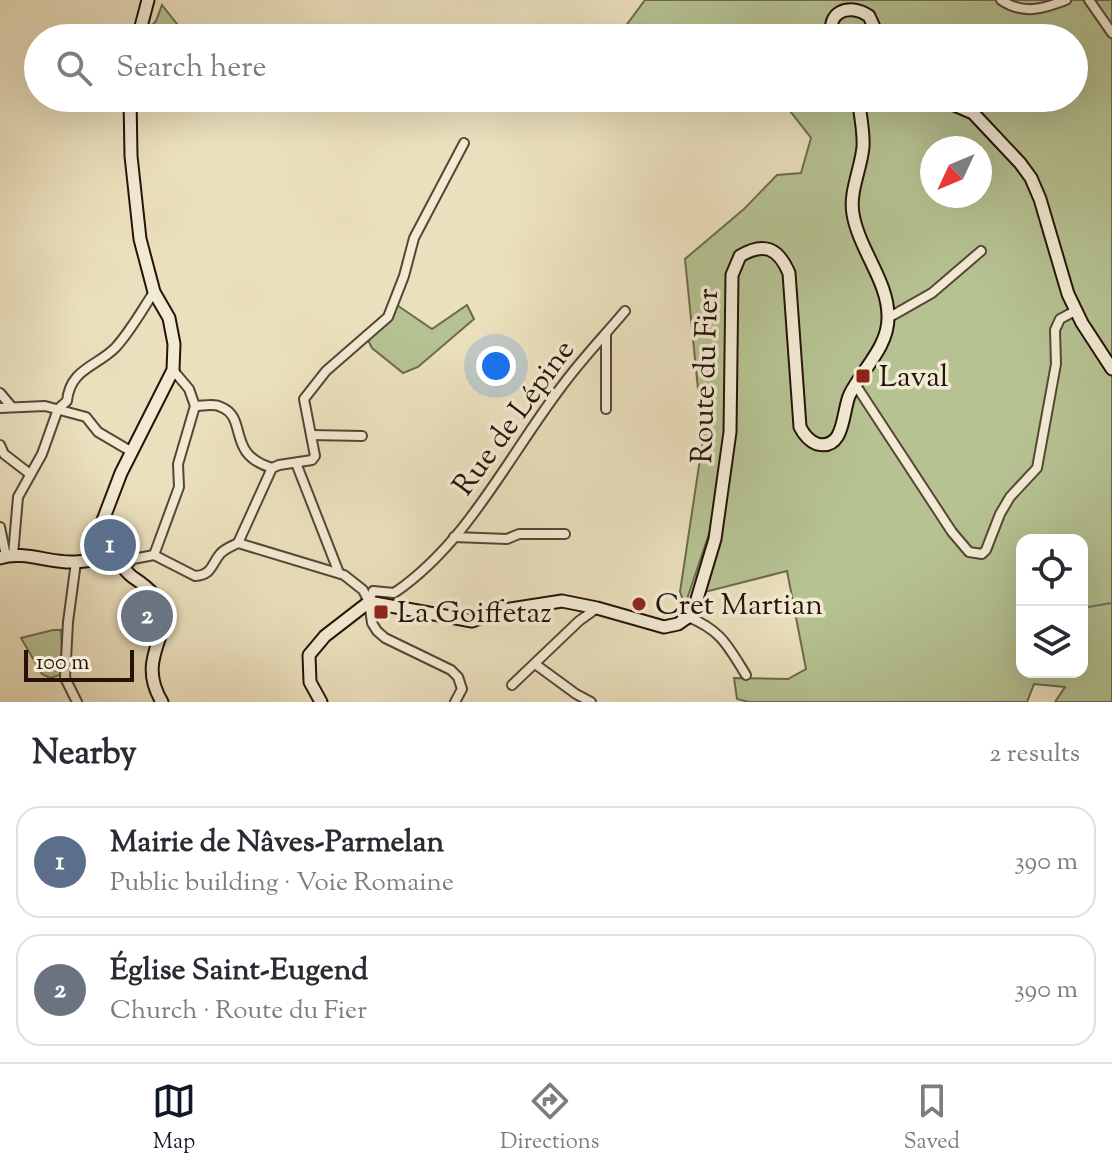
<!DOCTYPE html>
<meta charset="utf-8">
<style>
body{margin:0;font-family:"Sorts Mill Goudy",serif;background:#f2f2f3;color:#2b2b33}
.controls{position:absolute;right:24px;bottom:24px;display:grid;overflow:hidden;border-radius:16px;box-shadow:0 8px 32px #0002}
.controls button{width:72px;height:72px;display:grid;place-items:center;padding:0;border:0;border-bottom:2px solid #e1e1e2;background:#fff;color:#2b2b33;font:40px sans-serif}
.compass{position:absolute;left:920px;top:136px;width:72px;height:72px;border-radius:50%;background:#fff;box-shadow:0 8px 32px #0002;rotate:226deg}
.scale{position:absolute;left:24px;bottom:20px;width:110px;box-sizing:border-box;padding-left:8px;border:4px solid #261308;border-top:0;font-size:22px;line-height:28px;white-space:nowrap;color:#261308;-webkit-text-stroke:6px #f2ebd4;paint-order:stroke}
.you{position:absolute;left:496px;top:366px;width:28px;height:28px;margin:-20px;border:6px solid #fff;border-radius:50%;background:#1a73e8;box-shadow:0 0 0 12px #1a73e833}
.badge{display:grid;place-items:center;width:52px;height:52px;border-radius:50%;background:#111827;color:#fff;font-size:26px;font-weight:700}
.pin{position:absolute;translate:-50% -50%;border:4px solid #fff;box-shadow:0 2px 8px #0006}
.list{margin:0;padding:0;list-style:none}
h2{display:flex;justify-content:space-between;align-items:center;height:104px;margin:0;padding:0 32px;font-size:34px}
h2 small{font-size:26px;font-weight:400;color:#7c7c81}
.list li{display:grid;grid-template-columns:52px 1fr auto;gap:24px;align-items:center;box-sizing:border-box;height:112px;margin:0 16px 16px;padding:0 16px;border:2px solid #e1e1e2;border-radius:24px}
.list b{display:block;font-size:30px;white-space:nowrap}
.list p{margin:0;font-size:26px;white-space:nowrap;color:#7c7c81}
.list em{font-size:26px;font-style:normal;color:#7c7c81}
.icon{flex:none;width:44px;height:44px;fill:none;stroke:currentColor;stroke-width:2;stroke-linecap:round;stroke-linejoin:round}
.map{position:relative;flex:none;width:1112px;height:702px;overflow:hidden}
.search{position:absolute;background:#fff;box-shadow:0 8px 32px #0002;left:24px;right:24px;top:24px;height:88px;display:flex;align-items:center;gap:20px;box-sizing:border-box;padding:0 28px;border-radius:44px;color:#7c7c81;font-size:30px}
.sheet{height:360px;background:#fff}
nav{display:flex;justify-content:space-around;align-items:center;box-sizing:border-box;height:112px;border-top:2px solid #e1e1e2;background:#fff;font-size:22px;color:#7c7c81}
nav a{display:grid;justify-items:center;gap:4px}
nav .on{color:#111827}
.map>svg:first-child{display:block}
.green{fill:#b6c292;stroke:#6e6a4d;stroke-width:2;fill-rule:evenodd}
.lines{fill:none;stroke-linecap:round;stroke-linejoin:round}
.stream{stroke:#6a796c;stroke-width:2}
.street-casing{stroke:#574635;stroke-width:12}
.secondary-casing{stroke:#261308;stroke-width:15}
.street{stroke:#f2ebd4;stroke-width:8}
.secondary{stroke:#f2ebd4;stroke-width:11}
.poi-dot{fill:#8f2418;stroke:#f2ebd4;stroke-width:3}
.labels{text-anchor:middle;stroke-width:7;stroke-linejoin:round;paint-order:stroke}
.street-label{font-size:30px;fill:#261308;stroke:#f2ebd4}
.poi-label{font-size:30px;fill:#261308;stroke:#f2ebd4;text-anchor:start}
</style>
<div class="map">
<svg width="1112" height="702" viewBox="0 0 1112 702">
<rect width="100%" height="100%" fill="#ebe0bd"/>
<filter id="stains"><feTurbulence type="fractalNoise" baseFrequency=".0025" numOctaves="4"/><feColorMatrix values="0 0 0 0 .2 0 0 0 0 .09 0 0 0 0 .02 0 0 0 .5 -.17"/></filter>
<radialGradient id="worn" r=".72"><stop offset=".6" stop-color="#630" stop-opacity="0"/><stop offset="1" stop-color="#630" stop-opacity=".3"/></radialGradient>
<!-- green -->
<g class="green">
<path d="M645,0H1112V702H1055L1065,687L1034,684L1027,702H749L737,699L734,678L788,679L806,669L787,571L705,592L720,524L712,525L685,605L680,592L703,439L685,259L744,209L777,175L801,173L811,138L780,98H1074V38H719L715,35L699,38H635L625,27ZM932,148H980V196H932ZM1022,540H1082V672H1022Z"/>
<path d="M162,5L188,38H151L147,31L156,21Z"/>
<path d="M394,303L432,329L467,305L474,319L418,367L403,373L372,348L366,336L388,317Z"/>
<path d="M53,630H61L63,674L50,678L42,674L21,638Z"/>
</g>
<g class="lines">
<!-- stream -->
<path class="stream" d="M1082,608L1112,603"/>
<!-- street casing -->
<g class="street-casing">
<g id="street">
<path d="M1001,0C1023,15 1043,9 1066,0"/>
<path d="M1089,0L1112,33"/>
<path d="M888,318L932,293L981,251"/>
<path d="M855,384L952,532L969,552L982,554L986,550L1000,514L1010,497L1037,468L1056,364L1055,330L1060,319L1075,311"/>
<path d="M0,393L11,406"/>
<path d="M195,406C203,406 214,403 221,407C249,418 225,454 272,468"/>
<path d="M0,408L45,406L86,417L98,432L132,452"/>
<path d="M606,409V334"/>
<path d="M311,435L362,436"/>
<path d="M0,445L4,454L30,474"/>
<path d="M296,463L339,573"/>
<path d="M0,527L6,556"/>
<path d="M454,537L507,539L519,534H565"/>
<path d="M238,543L272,468L279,465L312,460L315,456L304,399L326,371L388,317L404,276L414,238L464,143"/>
<path d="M13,555L18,497L42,454L58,409L67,401C70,369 96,367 115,348C130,332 142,310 154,292"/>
<path d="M154,555L195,576C212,575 211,565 220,554C224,549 232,546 238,543L344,575L363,590L369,602L372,623L377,631L385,638L451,670L458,677L462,689L455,702"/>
<path d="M154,555L179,487L178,464L195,406L189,389L173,370"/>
<path d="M76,562L68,622L65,678L77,702"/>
<path d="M124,569L133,559L154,555"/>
<path d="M369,601L373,591L394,593C468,543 509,455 562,386C581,360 604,336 625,311"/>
<path d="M688,617C721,630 728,646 746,675"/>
<path d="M535,664L576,694L591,702"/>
<path d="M512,685L579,621L597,608"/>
</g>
</g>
<!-- secondary casing -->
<g class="secondary-casing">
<g id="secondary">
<path d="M138,38L148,0"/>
<path d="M833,38C825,12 849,2 869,16L879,38"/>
<path d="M938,98L973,113L1020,163L1031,178L1040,199L1068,294L1082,323L1112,369"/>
<path d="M0,558C22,550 50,563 73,562C86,562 104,556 116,562C123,565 127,574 134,578C202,623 127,644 162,702"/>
<path d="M92,560V549L121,473L173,370L174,344L169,318L154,292L140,239L131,156L130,98"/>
<path d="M321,702L310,682L309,655L325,636L369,602L472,621L498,611L562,601L597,608L664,627L678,624L688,617L694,609L715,539L730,432L732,275L740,256C763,242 778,247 789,273L800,427C804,435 809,441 817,444C846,451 842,409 850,394C862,370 888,347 888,318C889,282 859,250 853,214C849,192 861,169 863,147C864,131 860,114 858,98"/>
</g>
</g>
<!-- street -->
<use href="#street" class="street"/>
<!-- secondary -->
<use href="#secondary" class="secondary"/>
</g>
<!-- markers -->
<g class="poi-dot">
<rect x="855" y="368" width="16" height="16" rx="4"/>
<circle cx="639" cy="604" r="8"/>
<rect x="373" y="604" width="16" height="16" rx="4"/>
</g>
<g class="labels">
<!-- street labels -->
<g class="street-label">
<text transform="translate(704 376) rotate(-88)" y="10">Route du Fier</text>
<text transform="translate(513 417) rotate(-54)" y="10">Rue de Lépine</text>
</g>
<!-- poi labels -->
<g class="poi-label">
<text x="879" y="386">Laval</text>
<text x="655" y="614">Cret Martian</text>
<text x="397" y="622">La Goiffetaz</text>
</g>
</g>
<rect width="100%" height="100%" filter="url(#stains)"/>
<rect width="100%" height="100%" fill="url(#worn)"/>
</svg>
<div class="controls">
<button><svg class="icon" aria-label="locate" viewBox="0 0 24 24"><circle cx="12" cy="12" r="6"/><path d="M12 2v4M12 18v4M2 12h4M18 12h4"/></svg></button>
<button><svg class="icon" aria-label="layers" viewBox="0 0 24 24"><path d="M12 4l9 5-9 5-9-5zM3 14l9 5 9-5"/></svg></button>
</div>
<svg class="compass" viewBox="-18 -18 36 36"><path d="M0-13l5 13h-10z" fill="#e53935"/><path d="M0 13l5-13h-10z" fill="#7c7c81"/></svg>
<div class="scale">100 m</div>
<div class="you"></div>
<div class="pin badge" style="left:110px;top:545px;background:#5c6f8a">1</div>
<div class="pin badge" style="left:147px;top:616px;background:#6b7280">2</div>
<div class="search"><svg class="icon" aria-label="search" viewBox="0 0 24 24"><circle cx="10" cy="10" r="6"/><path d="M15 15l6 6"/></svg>Search here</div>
</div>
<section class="sheet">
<h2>Nearby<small>2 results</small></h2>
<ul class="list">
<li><span class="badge" style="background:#5c6f8a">1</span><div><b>Mairie de Nâves-Parmelan</b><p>Public building · Voie Romaine</p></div><em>390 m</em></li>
<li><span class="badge" style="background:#6b7280">2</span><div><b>Église Saint-Eugend</b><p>Church · Route du Fier</p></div><em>390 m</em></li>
</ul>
</section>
<nav>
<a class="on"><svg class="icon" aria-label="map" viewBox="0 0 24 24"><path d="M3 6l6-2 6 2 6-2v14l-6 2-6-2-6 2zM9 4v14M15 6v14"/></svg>Map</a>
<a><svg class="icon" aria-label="directions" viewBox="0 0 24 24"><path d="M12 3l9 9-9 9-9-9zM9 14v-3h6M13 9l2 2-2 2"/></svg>Directions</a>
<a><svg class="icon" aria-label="saved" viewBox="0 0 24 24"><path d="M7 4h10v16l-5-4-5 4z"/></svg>Saved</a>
</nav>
